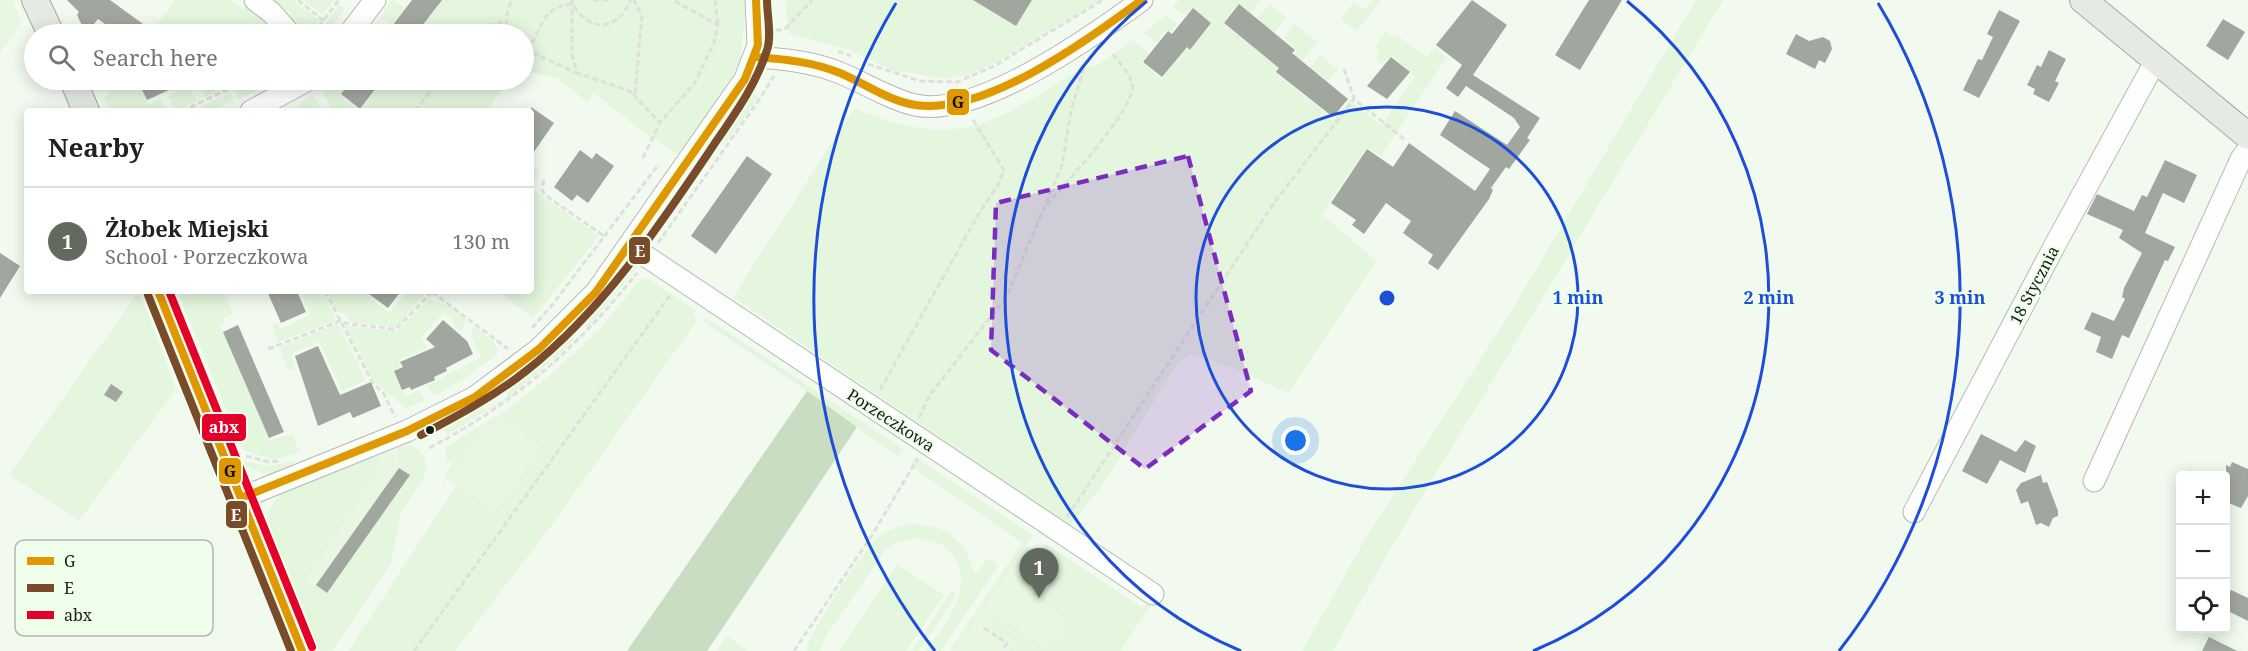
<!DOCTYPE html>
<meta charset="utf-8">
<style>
body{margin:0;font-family:"Noto Serif",serif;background:#f6f6f6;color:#202124}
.controls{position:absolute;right:18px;bottom:18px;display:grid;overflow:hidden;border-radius:6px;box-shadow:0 3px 15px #0003}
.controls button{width:54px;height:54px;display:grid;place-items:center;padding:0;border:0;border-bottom:2px solid #e0e0e0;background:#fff;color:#202124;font:30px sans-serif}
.you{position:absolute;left:1296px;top:441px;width:21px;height:21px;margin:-15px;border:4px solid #fff;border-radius:50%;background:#1a73e8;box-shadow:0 0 0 9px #1a73e833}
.badge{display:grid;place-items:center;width:39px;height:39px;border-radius:50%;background:#626a60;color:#fff;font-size:20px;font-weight:700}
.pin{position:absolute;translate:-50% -50px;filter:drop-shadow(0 2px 3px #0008)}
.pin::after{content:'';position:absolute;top:32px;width:21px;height:18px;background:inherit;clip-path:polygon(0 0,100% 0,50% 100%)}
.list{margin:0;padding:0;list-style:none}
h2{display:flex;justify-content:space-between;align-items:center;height:78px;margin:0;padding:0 24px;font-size:26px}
h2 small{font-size:20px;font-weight:400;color:#757577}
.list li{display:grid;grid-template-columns:39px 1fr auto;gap:18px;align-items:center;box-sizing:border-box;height:108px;padding:0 24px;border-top:2px solid #e0e0e0}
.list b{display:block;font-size:22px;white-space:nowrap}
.list p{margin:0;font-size:20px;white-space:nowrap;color:#757577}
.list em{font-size:20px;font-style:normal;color:#757577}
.icon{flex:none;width:33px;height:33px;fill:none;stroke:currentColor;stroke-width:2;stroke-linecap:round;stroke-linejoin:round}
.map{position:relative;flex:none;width:2248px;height:651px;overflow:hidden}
.search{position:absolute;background:#fff;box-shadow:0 3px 15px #0003;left:24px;top:24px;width:510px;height:66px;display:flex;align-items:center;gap:15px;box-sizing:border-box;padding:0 21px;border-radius:33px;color:#757577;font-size:22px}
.panel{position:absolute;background:#fff;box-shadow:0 3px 15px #0003;left:24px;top:108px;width:510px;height:186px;border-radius:6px}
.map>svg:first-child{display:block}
.built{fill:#e7f7e2}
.green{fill:#e4f6de}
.forest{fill:#c9ddc2}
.building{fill:#a1a79f}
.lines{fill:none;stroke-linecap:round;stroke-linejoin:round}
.minor-casing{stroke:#b4bbb2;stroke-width:23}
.major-casing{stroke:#a2ad9e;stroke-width:28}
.path{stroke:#dee0dc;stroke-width:3;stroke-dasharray:6 3;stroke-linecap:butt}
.minor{stroke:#fdfefd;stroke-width:21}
.major{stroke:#e5eae3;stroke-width:26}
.bus-1-casing{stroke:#f0ffeb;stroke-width:12}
.bus-2-casing{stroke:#f0ffeb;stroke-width:12}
.bus-3-casing{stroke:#f0ffeb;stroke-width:12}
.bus-1{stroke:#e09802;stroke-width:8}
.bus-2{stroke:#7a4b2a;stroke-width:8}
.bus-3{stroke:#e4002b;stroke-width:8}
.marked{fill:#7b2cbf;fill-opacity:0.2;stroke:#7b2cbf;stroke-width:4.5;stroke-dasharray:12 8;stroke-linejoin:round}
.ring{fill:none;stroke:#1d4ed8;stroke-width:3}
.bus-dot{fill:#151c13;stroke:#f0ffeb;stroke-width:2}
.labels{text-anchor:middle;stroke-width:5;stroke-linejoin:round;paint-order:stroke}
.street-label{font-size:16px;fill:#151c13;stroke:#f0ffeb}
.key{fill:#f0ffeb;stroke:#aebbaa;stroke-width:1.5}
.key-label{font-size:16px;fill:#151c13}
.centre{fill:#1d4ed8;stroke:#f0ffeb;stroke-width:3}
.ring-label{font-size:18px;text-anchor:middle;font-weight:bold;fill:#1d4ed8;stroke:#f0ffeb;stroke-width:5;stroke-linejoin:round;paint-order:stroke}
.line-badge{stroke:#f0ffeb;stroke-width:2}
.badge-label{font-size:16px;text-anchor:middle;font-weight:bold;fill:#fff}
.pale-badge-label{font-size:16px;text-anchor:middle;font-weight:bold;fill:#111}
</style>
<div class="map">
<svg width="2248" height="651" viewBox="0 0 2248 651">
<rect width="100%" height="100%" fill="#f2faf0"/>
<!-- built -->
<g class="built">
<path d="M0,0H12L22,22L0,53Z"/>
<path d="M500,419L542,447L496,512L447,478L482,430Z"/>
<path d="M397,448L399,467L410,475L327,593L311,590L306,578L379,472L382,454Z"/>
<path d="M1022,543L1096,595L1058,651H950Z"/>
<path d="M2206,631L2244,651H2195Z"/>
</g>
<!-- green -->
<g class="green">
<path d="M175,0H231L243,9L250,0L282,34H261L255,22L228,34H150Z"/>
<path d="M274,0H293L319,20L309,34H294L286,22L291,13L282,7L277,14Z"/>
<path d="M303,0H334L323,15Z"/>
<path d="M392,0L405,8L392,25L380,17Z"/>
<path d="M433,0H744L745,13L740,64L686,146L675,153L647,135L594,93L587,102L559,79L527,71L524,73V34H417L439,5Z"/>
<path d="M785,0H1101L997,62L968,75L946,79L891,70L849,50L788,33Z"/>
<path d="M1179,0H1261L1251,13L1238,4L1222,23L1281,69L1278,75L1334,119L1350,100L1381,125L1415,77L1392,55L1381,65L1375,59L1380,53L1375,46L1386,31L1395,38L1397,35L1427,57L1435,47L1447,57L1381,156L1367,148L1329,202L1323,215L1376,261L1288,393L1230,367L1190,354L1176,366L1102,486L1070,526L733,297L854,108C961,153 994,122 1084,67C1105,66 1117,51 1133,39L1149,53L1141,63L1162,79L1186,47L1190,51L1212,23L1193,8L1185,15L1173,7Z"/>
<path d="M1372,0H1382L1356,31L1341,19L1353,3L1364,10Z"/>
<path d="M1696,0H1723L1385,558L1333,651H1302L1367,536L1507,318Z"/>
<path d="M339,4L345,9L327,34H318Z"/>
<path d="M1269,4L1287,18L1274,33L1257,18Z"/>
<path d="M1166,15L1177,24L1171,32L1167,29L1156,43L1144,33Z"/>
<path d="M1294,24L1317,42L1302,61L1294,54L1297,50L1283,38Z"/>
<path d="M1320,55L1338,69L1328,81L1310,67Z"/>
<path d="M118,80H136L148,104L161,99L166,111H110L104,99Z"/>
<path d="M204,80H223L226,87L205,97L198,82Z"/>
<path d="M258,80L263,88L239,99L235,90Z"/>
<path d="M328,80H351L340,96L359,111H332L321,86Z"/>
<path d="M383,80H513L505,85L486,111H360Z"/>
<path d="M189,87L197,101L175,111L168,96Z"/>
<path d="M750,91L759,97L723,146L716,140Z"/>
<path d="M230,93L233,101L213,111H204L202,106Z"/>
<path d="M313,95L322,111H302L298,105Z"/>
<path d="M531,165L540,172L531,188L599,236L533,318L498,291H531Z"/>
<path d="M675,201L680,205L650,245L648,238Z"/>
<path d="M633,264H640L587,328L580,323Z"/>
<path d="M641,279H648L696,311L693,315L698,319L549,529L455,651H348L457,485L496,511L542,447L500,419L482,430L443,486L447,469L451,468V462H446V447L511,407L553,373L598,331Z"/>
<path d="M139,291L176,389L79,521L9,475Z"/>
<path d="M177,291H223L234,314L223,318L225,322L220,324L270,440L292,434L300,452L274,460L243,450Z"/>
<path d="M300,291H323L336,320L278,342L272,326L277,323L280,329L310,315Z"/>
<path d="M327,291H369L374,294L370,299L390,313L407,291H421L425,294L397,327L349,322L348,315L337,312Z"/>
<path d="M429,299L449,306L467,320L459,333L451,317L444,312L421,338L428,348L399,360L401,367L393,371L406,396L420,390L425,400L406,408L374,382L345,326L397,331Z"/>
<path d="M706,318L903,449L898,457L807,391L703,322Z"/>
<path d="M338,324L366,380L342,391L319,342L291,354L295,369L288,371L280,347Z"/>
<path d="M473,326L494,342L498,350L496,355L464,379L434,396L427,386L482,357L471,337Z"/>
<path d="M571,333L575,340L510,397L447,435L442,427L479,406H483L486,410L508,396L506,391L509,388Z"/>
<path d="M405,445C419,446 426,456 427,471L400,515L391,564L332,651H313L267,529C266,512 272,500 286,491L382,454L379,472L306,578L311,589L316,585L327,593L410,475L399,468L397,448Z"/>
<path d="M915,457L1033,535L953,651H950L1022,543L909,465Z"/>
<path d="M245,461L267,466L296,461C279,477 263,478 244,464Z"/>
<path d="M910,524C949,525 964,539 975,575L988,558L999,565L941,651H925C938,634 953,616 959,595C972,547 922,523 885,550L825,638L820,651H807C808,633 862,553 876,539C886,530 898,527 910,524Z"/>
<path d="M1046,544L1143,608L1161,591L1120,651H1009L1015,640L1004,633L1001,636L992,631L990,624L996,614L1043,647L1050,641H1056L1063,631L1060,624L1064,617L1017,584Z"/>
<path d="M897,564L944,595L906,651H839Z"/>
<path d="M952,591L957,594L919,651H912Z"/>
<path d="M727,636L748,651H717Z"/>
</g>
<!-- forest -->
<path class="forest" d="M807,391L857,427L722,629L707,651H627Z"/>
<!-- building -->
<g class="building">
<path d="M67,0H110L143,24L136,34H119L98,19L86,34L77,15L79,12Z"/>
<path d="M412,0H442L416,34H386Z"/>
<path d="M973,0H1032L1016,26Z"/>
<path d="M1472,0L1507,25L1473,75L1540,118L1527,138L1530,140L1509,169L1506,167L1491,188L1493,190L1489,199L1438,270L1428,263L1433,255L1403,233L1411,221L1386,203L1364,234L1352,225L1356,220L1331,203L1367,149L1393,167L1409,143L1475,191L1490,169L1440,135L1455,111L1507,145L1520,127L1514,118L1466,86L1458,97L1446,88L1462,65L1436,45Z"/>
<path d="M1589,0H1622L1580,70L1555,55Z"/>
<path d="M1239,4L1295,50L1292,53L1348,99L1333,117L1276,72L1279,68L1224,23Z"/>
<path d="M1193,8L1211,23L1190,50L1187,47L1162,77L1143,62L1168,31L1172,34Z"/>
<path d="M1999,10L2020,21L1979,98L1963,90L1978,59L1982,60L1993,37L1987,34Z"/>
<path d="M2223,19L2245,32L2228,60L2206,46Z"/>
<path d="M1796,34L1809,41L1823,37L1830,41L1832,49L1825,63L1819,60L1815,69L1786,54Z"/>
<path d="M2049,50L2066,59L2055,81L2059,83L2049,102L2033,94L2035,89L2027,85L2037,65L2041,67Z"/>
<path d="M1391,57L1410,72L1387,99L1367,86Z"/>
<path d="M137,80H191L147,100Z"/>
<path d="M352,80H382L360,109L341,94Z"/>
<path d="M531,107L554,123L531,156Z"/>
<path d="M580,150L592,159L596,153L614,166L588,203L577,195L572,201L554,187Z"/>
<path d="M747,156L772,174L716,254L691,236Z"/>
<path d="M2165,160L2197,175L2184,203L2163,193L2145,233L2175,247L2168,261L2165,260L2129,338L2122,335L2112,359L2096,352L2101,337L2084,329L2092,312L2114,321L2125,299L2122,297L2124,288L2142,253L2119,238L2123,230L2087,214L2097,194L2134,211L2142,195L2147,197Z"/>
<path d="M0,253L20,266L0,298Z"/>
<path d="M267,291H297L306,312L281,323Z"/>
<path d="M365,291H401L388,308Z"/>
<path d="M443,320L467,341L473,354L446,368L447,371L434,377L435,380L411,390L410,387L402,390L394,371L403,367L400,362L435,347L426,339Z"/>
<path d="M238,325L284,432L269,438L223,332Z"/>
<path d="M318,346L340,395L371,382L381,406L353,418L350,412L318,426L295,356Z"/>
<path d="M111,384L123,392L116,402L104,395Z"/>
<path d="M1981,434L2016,452L2025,440L2036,446L2025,473L2000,460L1987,484L1962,471Z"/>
<path d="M2232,462L2248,469V496L2241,508L2226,502V465L2230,467Z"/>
<path d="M399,468L410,475L327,593L316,585Z"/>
<path d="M2041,475L2043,483L2047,482L2058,511V516L2053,518L2049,527L2041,523L2036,525L2028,501L2021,504L2016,490L2021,483Z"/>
<path d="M2231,590L2248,598V621L2226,610V602Z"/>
<path d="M2209,637L2237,651H2202Z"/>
</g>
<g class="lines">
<!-- minor casing -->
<g class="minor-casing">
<g id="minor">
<path d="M255,0L272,13L290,34"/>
<path d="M349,34L375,0"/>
<path d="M755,57C784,59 814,62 840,73C865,83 889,99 915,105C977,119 1093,36 1142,0"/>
<path d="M251,111L308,80"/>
<path d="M629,245L1153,594"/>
<path d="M2094,481L2241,159L2248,149"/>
<path d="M241,498L407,431L475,397L539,349L596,292L745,79L758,45L756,0"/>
<path d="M1914,512L2056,243L2156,60"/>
</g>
</g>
<!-- major casing -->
<g class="major-casing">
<g id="major">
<path d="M35,0L51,34"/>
<path d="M2083,0L2248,136"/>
<path d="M73,80L86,111"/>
<path d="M158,291L302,651"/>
</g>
</g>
<!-- path -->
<g class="path">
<path d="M298,0L324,21"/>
<path d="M572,0V55L577,73L635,93L642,16L634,0"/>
<path d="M593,0H609"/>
<path d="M715,0L718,25"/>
<path d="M776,30H784L812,0"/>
<path d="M313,34L339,0"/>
<path d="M472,34L487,26L505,21"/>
<path d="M505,34L508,8L513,0"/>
<path d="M524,46L531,45C543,23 545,6 572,4C591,33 616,32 631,0"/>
<path d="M524,49L577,73"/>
<path d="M838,51L851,56"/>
<path d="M868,64L920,81L957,82L994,66L1103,0"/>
<path d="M1344,69L1354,99L1404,139"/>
<path d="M633,94L659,122"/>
<path d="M182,111L248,80"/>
<path d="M415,111L439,80"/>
<path d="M643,158L660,122L694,84L714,43L718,25L673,0"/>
<path d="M544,180L542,190L545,195L604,236"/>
<path d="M1047,205C1064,184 1140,105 1132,82C1128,71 1118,61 1111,51"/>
<path d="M658,243L759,100L774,76"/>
<path d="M325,291L372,382L384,394L395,417"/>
<path d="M432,292L508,349"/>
<path d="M532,328L553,304L659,164"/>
<path d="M268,349L340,321L348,324L396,329L432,292"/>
<path d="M880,390L978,215L998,185L1004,170L972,118"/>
<path d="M919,418L929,396L1007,296L1062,165L1071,111L1084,67"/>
<path d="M429,448C514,404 578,347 637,273"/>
<path d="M246,456L269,462L280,461"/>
<path d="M1067,517L1274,203L1354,99"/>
<path d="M984,628L1007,643L1003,650"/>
<path d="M414,651L671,294"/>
<path d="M794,651L872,535L918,458"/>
</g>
<!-- minor -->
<use href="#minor" class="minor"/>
<!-- major -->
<use href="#major" class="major"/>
<!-- bus-1 casing -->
<g class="bus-1-casing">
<g id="bus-1">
<path d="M755,57C784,59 813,62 840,73C864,83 889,101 915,105C985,116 1087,40 1142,0"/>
<path d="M158,291L302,651"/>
<path d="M241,498L407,431L475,397L539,349L596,292L745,79L758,45L756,0"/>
</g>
</g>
<!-- bus-2 casing -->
<g class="bus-2-casing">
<g id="bus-2">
<path d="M148,295L291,651"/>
<path d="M421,435C457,416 493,397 526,371C601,312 656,231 709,152C731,119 755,88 767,50C772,36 767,15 767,0"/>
</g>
</g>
<!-- bus-3 casing -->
<g class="bus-3-casing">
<path id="bus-3" d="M169,291L312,647"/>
</g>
<!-- bus-1 -->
<use href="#bus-1" class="bus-1"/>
<!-- bus-2 -->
<use href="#bus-2" class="bus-2"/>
<!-- bus-3 -->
<use href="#bus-3" class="bus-3"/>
</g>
<!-- marked area -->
<path class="marked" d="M1188,156L1251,391L1145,469L991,350L996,203Z"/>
<!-- distance rings -->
<g class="ring">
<circle cx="1387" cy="298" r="191"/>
<path d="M1241 651A382 382 0 0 1 1147 1M1627 1A382 382 0 0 1 1533 651"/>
<path d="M935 651A573 573 0 0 1 896 3M1878 3A573 573 0 0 1 1839 651"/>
</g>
<!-- markers -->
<circle class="bus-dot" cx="430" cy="430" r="5"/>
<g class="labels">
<!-- street labels -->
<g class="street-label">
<text transform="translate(2034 285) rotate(-62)" y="6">18 Stycznia</text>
<text transform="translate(891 420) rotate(33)" y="6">Porzeczkowa</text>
</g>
</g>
<!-- legend -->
<rect x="15" y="540" width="198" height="96" rx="9" class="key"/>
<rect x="27" y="557" width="27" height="8" fill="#e09802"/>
<rect x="27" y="584" width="27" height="8" fill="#7a4b2a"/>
<rect x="27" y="611" width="27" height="8" fill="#e4002b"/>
<g class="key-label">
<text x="64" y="567">G</text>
<text x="64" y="594">E</text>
<text x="64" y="621">abx</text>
</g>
<circle cx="1387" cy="298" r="9" class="centre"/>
<g class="ring-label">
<text x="1578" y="304">1 min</text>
<text x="1769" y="304">2 min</text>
<text x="1960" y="304">3 min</text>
</g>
<g class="line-badge">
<rect x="946" y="88" width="24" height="28" rx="6" fill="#e09802"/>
<rect x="628" y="236" width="23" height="29" rx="6" fill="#7a4b2a"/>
<rect x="201" y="413" width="46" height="29" rx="6" fill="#e4002b"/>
<rect x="218" y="457" width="24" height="28" rx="6" fill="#e09802"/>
<rect x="225" y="500" width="23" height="29" rx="6" fill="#7a4b2a"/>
</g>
<g class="badge-label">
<text x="640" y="257">E</text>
<text x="224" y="433">abx</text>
<text x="236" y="521">E</text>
</g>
<g class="pale-badge-label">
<text x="958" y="108">G</text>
<text x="230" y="477">G</text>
</g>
</svg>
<div class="controls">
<button>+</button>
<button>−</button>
<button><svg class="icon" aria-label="locate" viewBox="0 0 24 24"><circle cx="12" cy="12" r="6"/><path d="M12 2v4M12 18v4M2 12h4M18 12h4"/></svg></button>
</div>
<div class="you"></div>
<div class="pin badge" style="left:1039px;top:598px">1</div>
<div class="search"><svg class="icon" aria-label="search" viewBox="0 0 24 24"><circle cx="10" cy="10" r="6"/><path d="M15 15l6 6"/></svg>Search here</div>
<section class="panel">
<h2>Nearby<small></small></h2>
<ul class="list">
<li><span class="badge">1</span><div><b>Żłobek Miejski</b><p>School · Porzeczkowa</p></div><em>130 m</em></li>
</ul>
</section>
</div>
